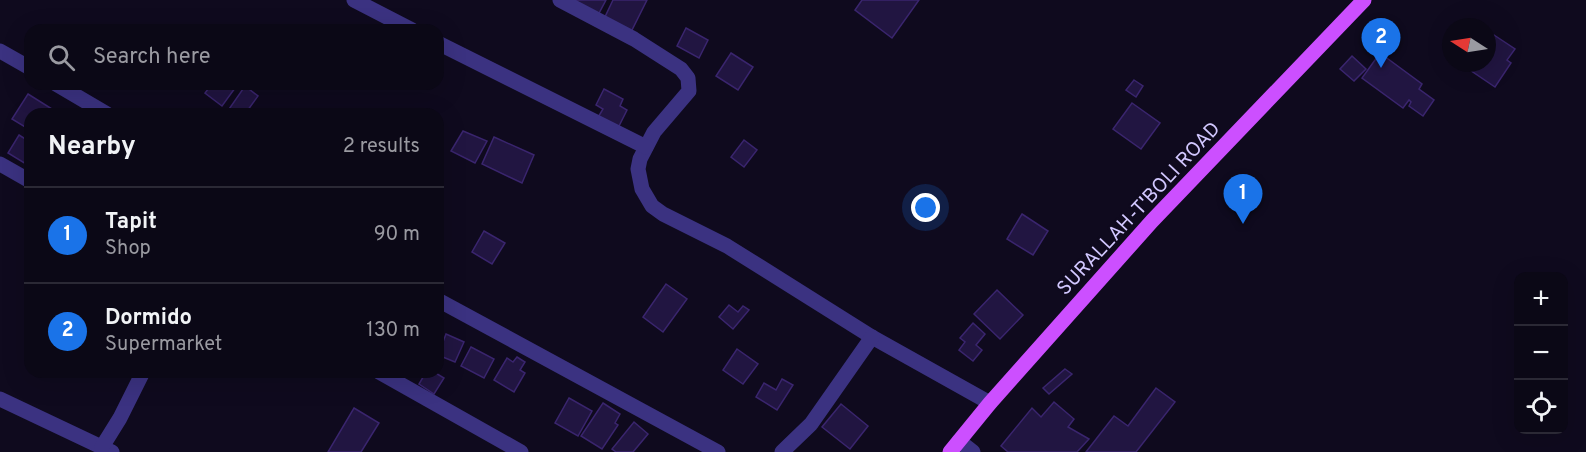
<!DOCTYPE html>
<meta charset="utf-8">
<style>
body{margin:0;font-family:Overpass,sans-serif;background:#191623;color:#f1f3f6}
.controls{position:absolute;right:18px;bottom:18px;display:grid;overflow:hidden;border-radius:12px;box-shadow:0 6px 24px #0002}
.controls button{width:54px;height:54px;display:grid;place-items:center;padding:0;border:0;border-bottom:2px solid #2b2935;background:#0b0816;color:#f1f3f6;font:30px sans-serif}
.compass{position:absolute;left:1442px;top:18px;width:54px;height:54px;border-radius:50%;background:#0b0816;box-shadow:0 6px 24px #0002;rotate:282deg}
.you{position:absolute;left:926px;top:208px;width:21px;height:21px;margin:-15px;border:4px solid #fff;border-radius:50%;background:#1a73e8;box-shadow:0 0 0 9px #1a73e833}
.badge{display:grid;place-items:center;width:39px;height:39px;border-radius:50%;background:#1a73e8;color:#fff;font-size:20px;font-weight:700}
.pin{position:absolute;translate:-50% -50px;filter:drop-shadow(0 2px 3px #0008)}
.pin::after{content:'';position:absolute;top:32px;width:21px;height:18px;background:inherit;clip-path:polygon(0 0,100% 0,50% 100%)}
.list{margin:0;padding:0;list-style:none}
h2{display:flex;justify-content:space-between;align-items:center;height:78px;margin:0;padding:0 24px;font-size:26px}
h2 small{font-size:20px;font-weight:400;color:#9a9aa1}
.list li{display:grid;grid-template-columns:39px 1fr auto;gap:18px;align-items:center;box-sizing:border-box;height:96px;padding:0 24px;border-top:2px solid #2b2935}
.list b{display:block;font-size:22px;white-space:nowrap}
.list p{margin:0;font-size:20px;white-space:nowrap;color:#9a9aa1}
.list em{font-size:20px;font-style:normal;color:#9a9aa1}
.icon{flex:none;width:33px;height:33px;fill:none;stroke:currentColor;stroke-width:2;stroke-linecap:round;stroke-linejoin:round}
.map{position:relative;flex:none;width:1586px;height:452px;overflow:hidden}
.search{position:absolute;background:#0b0816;box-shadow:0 6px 24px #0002;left:24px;top:24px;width:420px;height:66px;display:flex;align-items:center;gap:15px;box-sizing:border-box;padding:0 21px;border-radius:18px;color:#9a9aa1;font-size:22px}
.panel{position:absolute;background:#0b0816;box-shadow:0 6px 24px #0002;left:24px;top:108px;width:420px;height:270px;border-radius:18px}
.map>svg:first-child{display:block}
.building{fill:#211541;stroke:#3a256e;stroke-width:1.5}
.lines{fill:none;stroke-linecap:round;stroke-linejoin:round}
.street{stroke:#3b3281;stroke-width:15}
.primary{stroke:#cc4fff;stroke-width:15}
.labels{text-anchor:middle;stroke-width:4.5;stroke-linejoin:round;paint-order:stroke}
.street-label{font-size:20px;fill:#d2c8ff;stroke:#0f0a1e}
</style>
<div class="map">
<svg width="1586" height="452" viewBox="0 0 1586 452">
<rect width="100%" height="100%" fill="#0f0a1e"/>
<!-- building -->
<g class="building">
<path d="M571,0H606L597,17Z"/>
<path d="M613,0H647L631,32L604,19Z"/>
<path d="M862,0H919L892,38L855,10Z"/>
<path d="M686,28L708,40L699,58L677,46Z"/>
<path d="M1494,35L1515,49L1507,60L1511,63L1495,87L1470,70L1475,63H1487V45Z"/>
<path d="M731,53L753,67L738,90L716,76Z"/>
<path d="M1380,53L1422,84L1419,89L1434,100L1423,116L1409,106L1411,102L1409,100L1403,108L1362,78Z"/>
<path d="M1352,56L1366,69L1354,81L1340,69Z"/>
<path d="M1134,80L1143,86L1136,97L1126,90Z"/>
<path d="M212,84H238L222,106L205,93Z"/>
<path d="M245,86L258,96L245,114H230L227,112Z"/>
<path d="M604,89L623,99L620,106L627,110L617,130L597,119L603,109L596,105Z"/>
<path d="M28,94L52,109L49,114H30V130L12,119Z"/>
<path d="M1132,103L1160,123L1141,149L1113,129Z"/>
<path d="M463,131L487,141L475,163L451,151Z"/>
<path d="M19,135L30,142V158L26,164L8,153Z"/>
<path d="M494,137L534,155L522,183L482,164Z"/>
<path d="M744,140L757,150L744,167L731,157Z"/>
<path d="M1022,214L1048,231L1033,255L1007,239Z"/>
<path d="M484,231L505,243L492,264L472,252Z"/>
<path d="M666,284L687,299L663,332L643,317Z"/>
<path d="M997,290L1023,315L1000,339L974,314Z"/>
<path d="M729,305L738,312L743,306L749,310L733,329L719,317Z"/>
<path d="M973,323L985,334L976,345L982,350L973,361L959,350L965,342L960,338Z"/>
<path d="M446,334L464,342L455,362L438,355Z"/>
<path d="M471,347L494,359L484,378L461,366Z"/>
<path d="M737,349L758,364L743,384L723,370Z"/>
<path d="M517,357L525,362L520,370L525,373L514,392L494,380L507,358L513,362Z"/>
<path d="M1065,369L1072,374L1049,394L1043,388Z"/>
<path d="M426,372H434L444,378L434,394L419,384Z"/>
<path d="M782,379L793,385L777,410L756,397L764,383L776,390Z"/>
<path d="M1156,388L1175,402L1136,452H1086L1114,416L1128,426Z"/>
<path d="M569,398L592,411L578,436L555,423Z"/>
<path d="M1054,402L1074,419L1068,427L1089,439L1077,452H1008L1001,446L1032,408L1041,417Z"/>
<path d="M603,403L620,414L615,423L618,425L602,449L581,436Z"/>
<path d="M841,404L868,426L850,449L822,427Z"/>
<path d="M354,408L379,423L361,452H328Z"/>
<path d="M634,422L648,434L633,452H616L612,449Z"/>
</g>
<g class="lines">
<!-- street -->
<g class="street">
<path d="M354,0L412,30"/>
<path d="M560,0L634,39L681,69L688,78L689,91L654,132L640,159L638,169L642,189L652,206L663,214L727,246L872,337L990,403"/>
<path d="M438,43L646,147"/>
<path d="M0,51L30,68"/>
<path d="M56,84L107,114"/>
<path d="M0,164L30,181"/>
<path d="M438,300L718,452"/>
<path d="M379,372L521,452"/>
<path d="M0,399L112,452"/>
<path d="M959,441L973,452"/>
<path d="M102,447L120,418L143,372"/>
<path d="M782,452L811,424L872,337"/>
</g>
<!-- primary -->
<path class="primary" d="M950,452L990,403L1152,221L1364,0"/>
</g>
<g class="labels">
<!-- street labels -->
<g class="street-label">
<text transform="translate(1138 208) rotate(-47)" y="7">SURALLAH-T'BOLI ROAD</text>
</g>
</g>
</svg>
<div class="controls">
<button>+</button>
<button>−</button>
<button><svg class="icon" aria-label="locate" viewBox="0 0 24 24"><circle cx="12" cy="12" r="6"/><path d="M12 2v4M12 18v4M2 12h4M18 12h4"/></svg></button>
</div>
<svg class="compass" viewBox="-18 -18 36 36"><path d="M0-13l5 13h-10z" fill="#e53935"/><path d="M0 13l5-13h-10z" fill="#9a9aa1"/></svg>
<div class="you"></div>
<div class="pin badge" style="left:1243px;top:224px">1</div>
<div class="pin badge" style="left:1381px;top:68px">2</div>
<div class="search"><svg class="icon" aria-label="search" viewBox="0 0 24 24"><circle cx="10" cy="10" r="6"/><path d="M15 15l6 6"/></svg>Search here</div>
<section class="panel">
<h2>Nearby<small>2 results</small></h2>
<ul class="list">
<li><span class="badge">1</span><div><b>Tapit</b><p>Shop</p></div><em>90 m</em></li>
<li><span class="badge">2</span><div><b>Dormido</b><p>Supermarket</p></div><em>130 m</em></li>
</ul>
</section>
</div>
